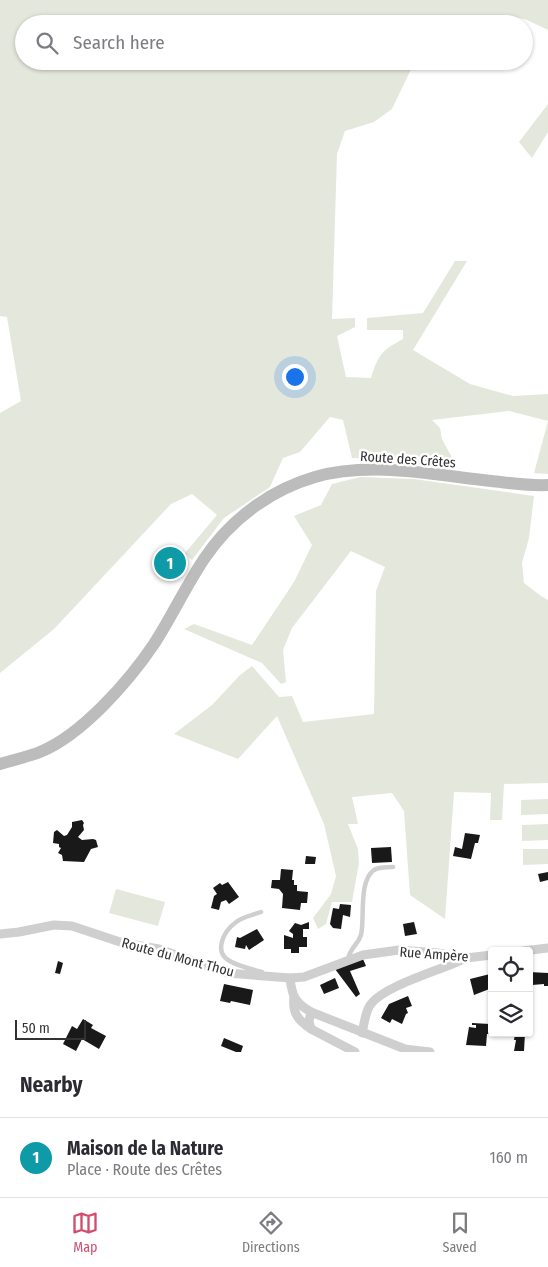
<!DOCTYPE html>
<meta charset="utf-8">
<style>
body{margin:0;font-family:"Fira Sans Condensed",sans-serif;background:#f7f7f7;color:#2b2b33}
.controls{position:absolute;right:15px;bottom:15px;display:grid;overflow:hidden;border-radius:5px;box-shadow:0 1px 4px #0004}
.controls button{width:45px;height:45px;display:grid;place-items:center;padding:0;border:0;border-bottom:1px solid #e1e1e2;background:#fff;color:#2b2b33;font:25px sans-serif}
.scale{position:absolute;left:15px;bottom:12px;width:71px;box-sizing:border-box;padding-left:5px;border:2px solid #323232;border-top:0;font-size:14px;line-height:18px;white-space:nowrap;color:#323232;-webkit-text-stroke:4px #fff;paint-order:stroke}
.you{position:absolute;left:294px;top:376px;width:18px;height:18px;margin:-12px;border:4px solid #fff;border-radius:50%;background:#1a73e8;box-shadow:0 0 0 8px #1a73e833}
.badge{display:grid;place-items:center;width:32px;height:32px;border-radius:50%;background:#d14d6e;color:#fff;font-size:16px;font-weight:700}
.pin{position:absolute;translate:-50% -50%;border:2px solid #fff;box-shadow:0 1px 5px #0006}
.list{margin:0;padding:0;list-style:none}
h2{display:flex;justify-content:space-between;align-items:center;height:65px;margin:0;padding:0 20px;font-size:21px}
h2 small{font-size:16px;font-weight:400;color:#7c7c81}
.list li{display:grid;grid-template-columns:32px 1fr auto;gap:15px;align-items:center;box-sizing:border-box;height:80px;padding:0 20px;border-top:1px solid #e1e1e2}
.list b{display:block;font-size:19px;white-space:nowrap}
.list p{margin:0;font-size:16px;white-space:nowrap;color:#7c7c81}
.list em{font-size:16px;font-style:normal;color:#7c7c81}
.icon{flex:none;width:28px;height:28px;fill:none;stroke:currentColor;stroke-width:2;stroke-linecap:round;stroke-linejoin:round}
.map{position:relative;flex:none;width:548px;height:1052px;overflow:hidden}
.search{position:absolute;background:#fff;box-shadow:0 1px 4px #0004;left:15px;right:15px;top:15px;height:55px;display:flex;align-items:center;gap:12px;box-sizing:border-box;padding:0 18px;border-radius:28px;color:#7c7c81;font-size:19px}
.sheet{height:145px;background:#fff}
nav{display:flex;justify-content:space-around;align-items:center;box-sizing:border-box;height:70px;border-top:1px solid #e1e1e2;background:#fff;font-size:14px;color:#7c7c81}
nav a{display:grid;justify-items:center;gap:2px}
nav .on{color:#d14d6e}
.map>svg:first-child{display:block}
.green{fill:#e4e8dc}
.building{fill:#191919}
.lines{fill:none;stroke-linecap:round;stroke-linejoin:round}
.lane{stroke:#cfcfcf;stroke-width:4.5}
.street{stroke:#cfcfcf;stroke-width:9}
.secondary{stroke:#bcbcbc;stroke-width:12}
.labels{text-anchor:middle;stroke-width:5;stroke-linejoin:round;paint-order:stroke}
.street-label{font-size:14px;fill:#323232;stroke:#fff}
</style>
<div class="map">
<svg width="548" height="1052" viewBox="0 0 548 1052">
<rect width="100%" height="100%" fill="#fff"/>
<!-- green -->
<g class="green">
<path d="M0,0H548V30C541,27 534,23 527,20C508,13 467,14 450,24H24V61H415L392,109L374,122L345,131L337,154L332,319L355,318V327L337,336L346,377L371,378C378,355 382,350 403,339V330H367V318L423,313L455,261H467L413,350L470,384L513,396L548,394V474L534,473L548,421L509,411L432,420L440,428L442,439L457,467L394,460L352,458L343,420L330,417L300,452L283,458L270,487L224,518L192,560L185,553L217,515L192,494L171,504L54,629L0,673V413L21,401L7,317L0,316Z"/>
<path d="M548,104V132L532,158L519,142Z"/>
<path d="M360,477L414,479L534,496L529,538L522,563L524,583L541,596L548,600V783L504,784L502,820H490L491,793L454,792L445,919L410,895L404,811L392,793L352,797L358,824H348L358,849L359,863L352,902H332L326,924L318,929L313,918L331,894L336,876L324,824L277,716L238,759L174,734L212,705L240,675L252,666L279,697L292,696L303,722L374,714L376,591L385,567L351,551L292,628L283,650L286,682L281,684L262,663L184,629L194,624L252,645L294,582L312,545L294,516L321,505L332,484Z"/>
<path d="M548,799V814L521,815V800Z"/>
<path d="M548,824V840L522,841V825Z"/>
<path d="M523,849H548V864L523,865Z"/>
<path d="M116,889L165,902L158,926L109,913Z"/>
</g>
<!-- building -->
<g class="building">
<path d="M178,548L183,553L170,566L175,571L170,576L163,569L167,564L165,562Z"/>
<path d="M82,820L84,823L83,825L84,830L78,837L82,840L93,839L96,840L98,847L91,849L84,862L63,861L62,855L58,853L61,848L59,847V844L53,843L54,832L57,830L64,836L67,835L72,827V822Z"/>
<path d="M465,833L480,835L478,843H475L471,859L453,856L455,847L462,849Z"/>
<path d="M391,847L392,862L372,863L371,848Z"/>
<path d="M306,856L316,857L315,864H305Z"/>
<path d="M281,869L293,870L292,880H294V885H297V891L308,892L307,903H301L300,910L282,908L283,894L279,889L271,888L272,880H280Z"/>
<path d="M548,872V880L540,882L538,874Z"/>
<path d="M228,882L239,897L229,904L226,900L221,902L219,910L211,908L214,896L217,894L213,888L220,883L222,885Z"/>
<path d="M340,904L351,905L350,917L343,915L341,929L333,928L330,924L333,908L339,909Z"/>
<path d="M309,922V929H303V937H307V947H299V953H291V949H284V935L293,938V934L289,931L295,923L301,925Z"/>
<path d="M414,922L417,934L405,936L403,924Z"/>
<path d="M257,929L264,940L249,950L246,945L245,949L235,947L237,937L240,938Z"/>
<path d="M363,959L366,966L350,971L360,994L356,997L335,969Z"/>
<path d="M58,961L63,963L60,974L55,973Z"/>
<path d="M529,972L548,973V986H544V984L532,985L531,1000H529Z"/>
<path d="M490,974L492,988L474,995L470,979Z"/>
<path d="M335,978L339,988L324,994L320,985Z"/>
<path d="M224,984L253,990L250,1005L231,1001L230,1003L220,1001Z"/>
<path d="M408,996L412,1006L406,1008L408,1013L406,1014L402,1024L392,1019L390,1023L381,1018L389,1004Z"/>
<path d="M83,1019L93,1025L91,1028L106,1036L99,1049L82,1039L76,1051L63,1044L72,1026L77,1029Z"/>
<path d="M472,1023L490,1024V1034H487L486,1046L466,1045L469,1027L476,1028V1025H472Z"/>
<path d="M515,1033H525L524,1051H514L516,1040H514Z"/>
<path d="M224,1038L243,1046L241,1052H236L221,1046Z"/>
</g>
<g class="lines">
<!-- lane -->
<g class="lane">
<path d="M261,912C253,915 241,917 235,923C224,931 214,951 228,960C237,966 251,969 262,972"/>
<path d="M348,959C351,946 358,945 361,935C365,920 358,881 374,870C379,867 387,867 393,867"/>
</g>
<!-- street -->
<g class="street">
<path d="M0,934L19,932L54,925L72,926L123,943L159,949L227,973L290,978L304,977L363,955L399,950L438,953L466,958L492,955"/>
<path d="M523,951L548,948"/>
<path d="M290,978C292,996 295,1003 311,1012L405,1049L430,1052"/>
<path d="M294,997C292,1013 298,1020 311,1029L309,1021L311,1012"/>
<path d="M311,1029L355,1052"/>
<path d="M362,1033C364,1025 365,1014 369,1007C380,986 443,970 466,958"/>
</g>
<!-- secondary -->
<path class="secondary" d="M0,764C13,760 27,757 40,752C82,735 129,681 154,644C172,616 186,586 204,559C230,520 270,490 315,477C371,461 434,475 491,481C510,483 529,486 548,485"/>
</g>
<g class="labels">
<!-- street labels -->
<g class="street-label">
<text transform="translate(408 459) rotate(4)" y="5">Route des Crêtes</text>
<text transform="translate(434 954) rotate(4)" y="5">Rue Ampère</text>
<text transform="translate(178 957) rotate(15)" y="5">Route du Mont Thou</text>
</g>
</g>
</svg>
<div class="controls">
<button><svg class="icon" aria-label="locate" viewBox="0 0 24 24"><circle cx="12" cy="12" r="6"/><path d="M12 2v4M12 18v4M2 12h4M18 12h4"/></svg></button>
<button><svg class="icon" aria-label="layers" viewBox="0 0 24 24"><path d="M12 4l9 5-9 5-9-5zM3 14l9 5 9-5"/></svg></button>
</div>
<div class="scale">50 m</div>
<div class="you"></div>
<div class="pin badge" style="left:170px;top:563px;background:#0f9aa8">1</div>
<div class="search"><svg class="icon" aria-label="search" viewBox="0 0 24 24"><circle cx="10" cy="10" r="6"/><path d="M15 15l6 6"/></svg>Search here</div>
</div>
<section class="sheet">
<h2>Nearby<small></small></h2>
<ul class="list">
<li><span class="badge" style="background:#0f9aa8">1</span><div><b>Maison de la Nature</b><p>Place · Route des Crêtes</p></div><em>160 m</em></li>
</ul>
</section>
<nav>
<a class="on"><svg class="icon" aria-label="map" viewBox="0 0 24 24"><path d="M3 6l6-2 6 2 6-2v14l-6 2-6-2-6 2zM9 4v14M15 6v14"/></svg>Map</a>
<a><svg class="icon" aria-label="directions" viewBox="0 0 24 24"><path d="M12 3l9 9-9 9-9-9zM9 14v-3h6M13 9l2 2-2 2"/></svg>Directions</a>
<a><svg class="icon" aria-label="saved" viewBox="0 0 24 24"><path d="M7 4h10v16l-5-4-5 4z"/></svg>Saved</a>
</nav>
